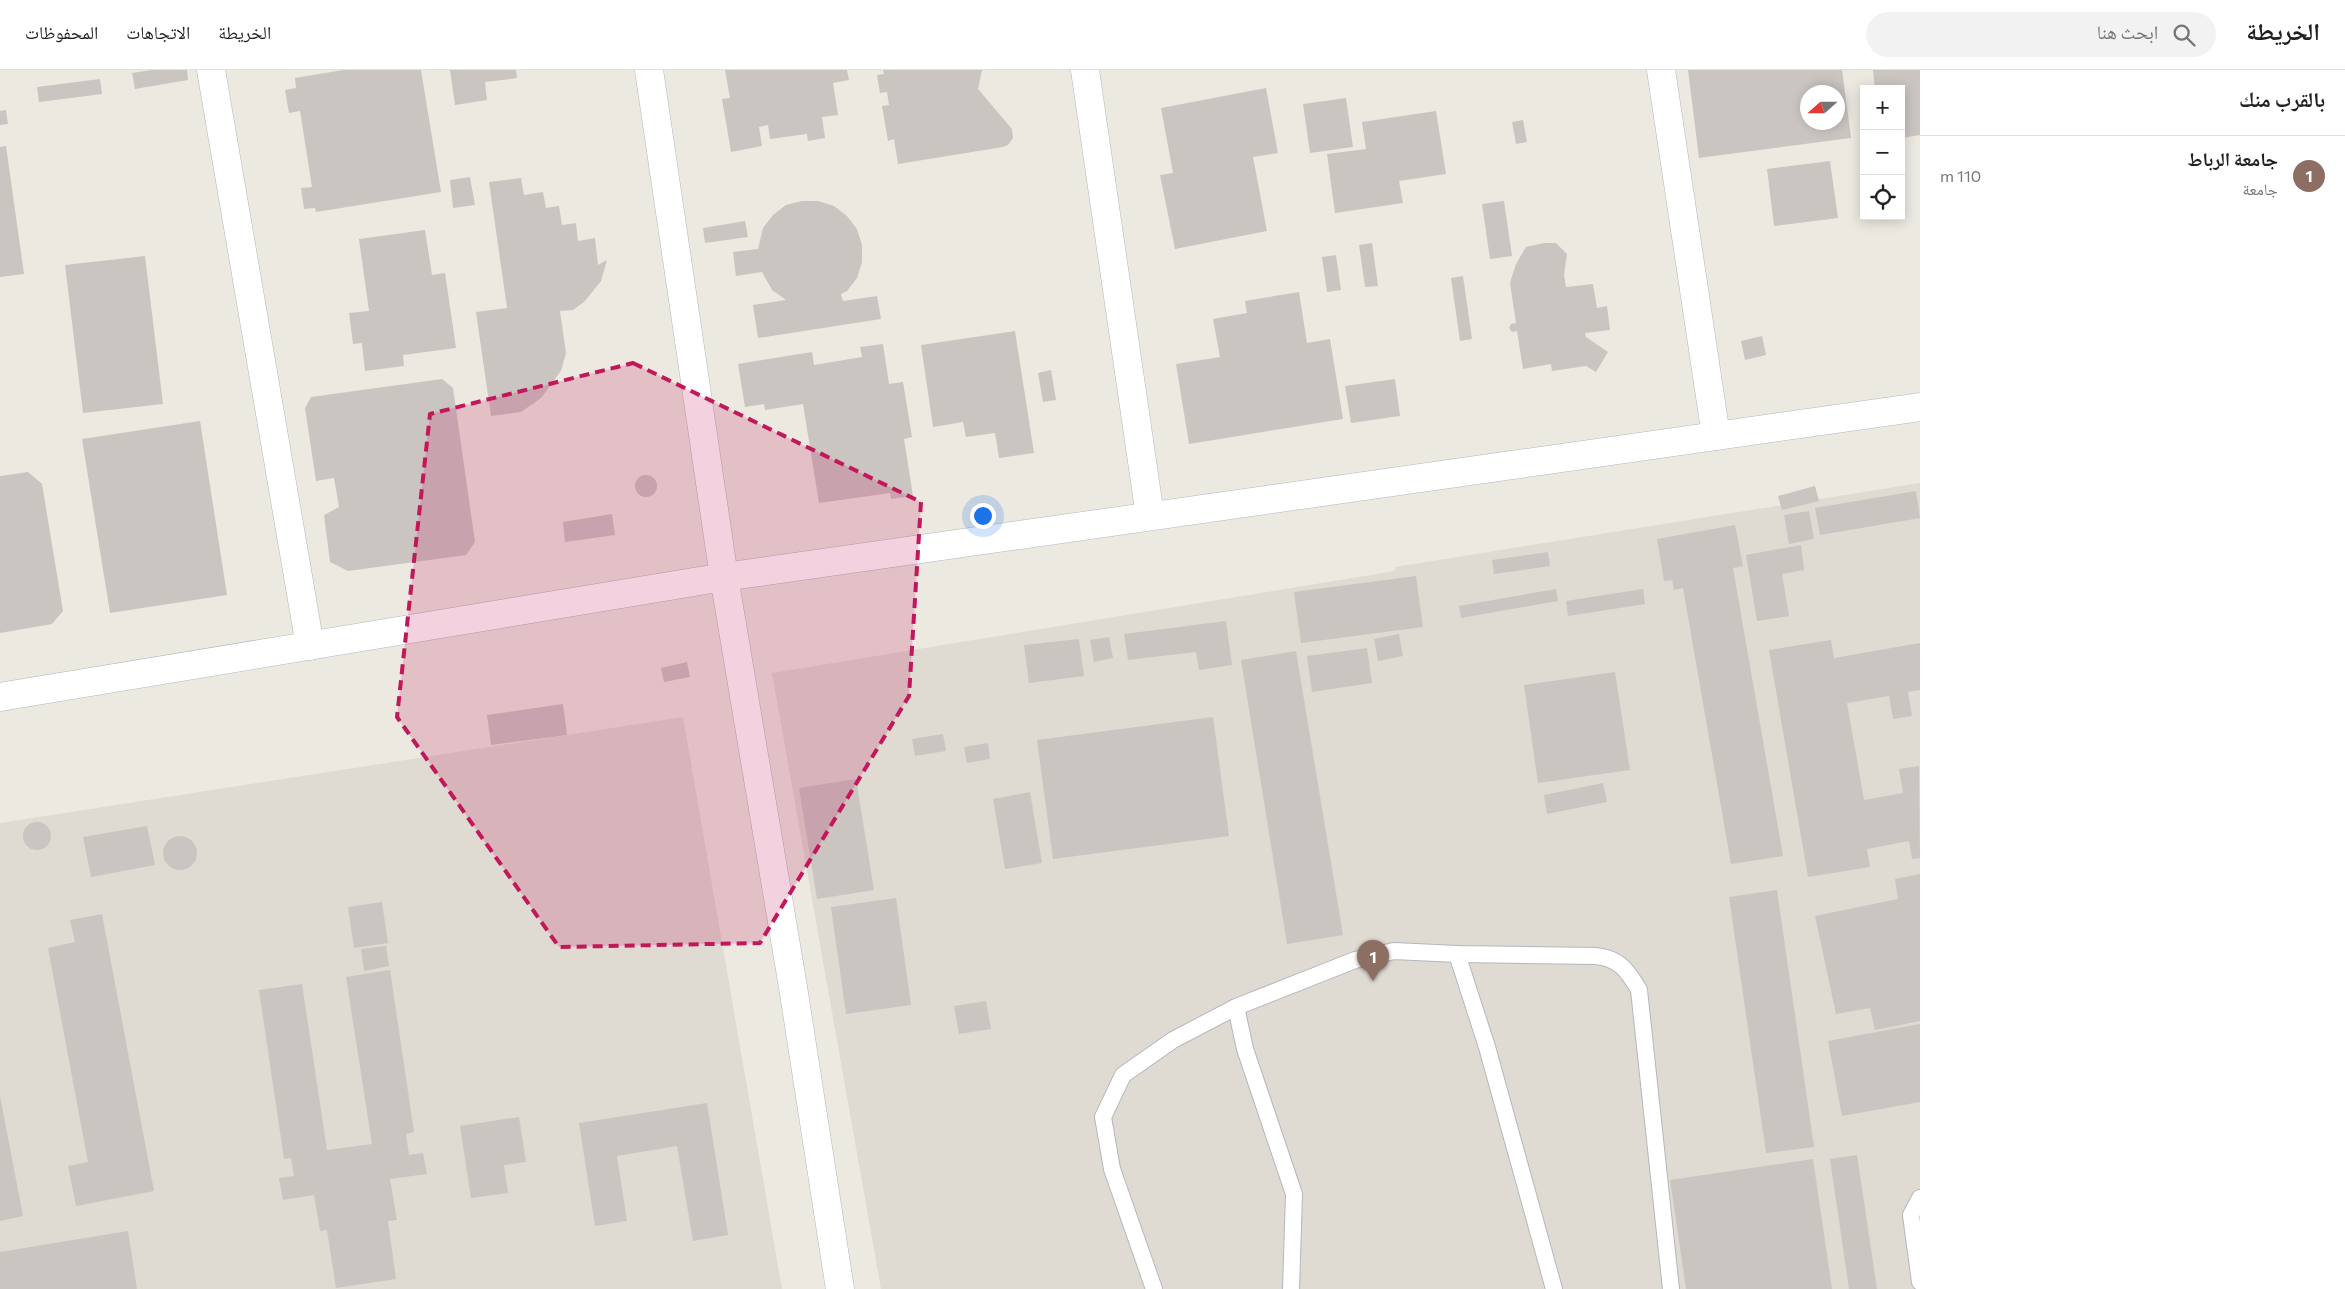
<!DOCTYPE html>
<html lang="ar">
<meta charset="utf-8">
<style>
body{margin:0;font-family:Commissioner,"Noto Naskh Arabic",sans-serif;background:#f2f2f2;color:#202124;direction:rtl}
.controls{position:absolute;right:15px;top:15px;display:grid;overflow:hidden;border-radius:0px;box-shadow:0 2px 12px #0003}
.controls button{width:45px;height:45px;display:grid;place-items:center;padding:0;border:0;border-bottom:1px solid #e0e0e0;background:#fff;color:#202124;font:25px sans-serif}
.compass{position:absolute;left:1800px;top:15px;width:45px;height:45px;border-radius:50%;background:#fff;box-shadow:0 2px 12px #0003;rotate:249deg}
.you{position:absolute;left:982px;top:445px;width:18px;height:18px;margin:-12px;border:4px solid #fff;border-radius:50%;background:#1a73e8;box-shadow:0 0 0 8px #1a73e833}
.badge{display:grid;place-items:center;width:32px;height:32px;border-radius:50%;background:#db2777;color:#fff;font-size:16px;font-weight:700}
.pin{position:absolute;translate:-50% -41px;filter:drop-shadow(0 1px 2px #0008)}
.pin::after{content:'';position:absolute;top:26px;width:18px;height:15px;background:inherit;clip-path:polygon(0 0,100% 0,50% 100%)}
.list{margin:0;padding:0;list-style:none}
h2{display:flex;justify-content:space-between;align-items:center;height:65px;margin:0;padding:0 20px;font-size:21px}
h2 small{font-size:16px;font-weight:400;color:#757577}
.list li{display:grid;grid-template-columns:32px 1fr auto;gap:15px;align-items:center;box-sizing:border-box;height:80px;padding:0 20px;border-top:1px solid #e0e0e0}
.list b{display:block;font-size:19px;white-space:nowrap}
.list p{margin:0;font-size:16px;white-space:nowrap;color:#757577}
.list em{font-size:16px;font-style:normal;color:#757577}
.icon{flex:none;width:28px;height:28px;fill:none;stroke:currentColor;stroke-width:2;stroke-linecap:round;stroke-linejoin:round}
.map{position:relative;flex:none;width:1920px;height:1219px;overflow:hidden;direction:ltr}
header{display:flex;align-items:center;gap:30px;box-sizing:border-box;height:70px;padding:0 25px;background:#fff;border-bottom:1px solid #e0e0e0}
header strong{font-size:24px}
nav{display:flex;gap:28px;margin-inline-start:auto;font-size:18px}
.search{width:350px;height:45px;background:#f2f2f2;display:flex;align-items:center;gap:12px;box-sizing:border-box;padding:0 18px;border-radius:28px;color:#757577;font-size:19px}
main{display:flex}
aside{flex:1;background:#fff}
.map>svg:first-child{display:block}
.education{fill:#dfdad2}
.building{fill:#cac5c1;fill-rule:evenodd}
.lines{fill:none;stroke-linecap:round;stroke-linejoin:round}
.lane-casing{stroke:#b4b8bc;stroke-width:18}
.street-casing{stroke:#b4b8bc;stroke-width:29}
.secondary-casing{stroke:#b3b7bb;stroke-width:29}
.lane{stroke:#fff;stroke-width:16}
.street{stroke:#fff;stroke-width:28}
.secondary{stroke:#fff;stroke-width:28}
.marked{fill:#c2185b;fill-opacity:0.2;stroke:#c2185b;stroke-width:4;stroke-dasharray:10 6;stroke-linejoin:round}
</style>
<header>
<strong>الخريطة</strong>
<div class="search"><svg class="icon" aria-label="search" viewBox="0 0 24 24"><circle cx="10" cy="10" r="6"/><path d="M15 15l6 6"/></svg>ابحث هنا</div>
<nav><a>الخريطة</a><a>الاتجاهات</a><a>المحفوظات</a></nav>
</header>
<main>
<aside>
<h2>بالقرب منك<small></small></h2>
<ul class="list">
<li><span class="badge" style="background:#8d6e63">1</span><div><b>جامعة الرباط</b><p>جامعة</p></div><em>110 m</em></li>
</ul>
</aside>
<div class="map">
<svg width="1920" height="1219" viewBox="0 0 1920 1219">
<rect width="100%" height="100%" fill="#ece9e1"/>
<!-- education -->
<g class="education">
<path d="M1920,413V1219H881L772,603L1395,501V497Z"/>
<path d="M683,647L782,1219H0V753Z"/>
</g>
<!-- building -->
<g class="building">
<path d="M152,0H187L188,10L135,19L132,3Z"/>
<path d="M343,0H421L441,122L316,142L315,138L304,139L301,118L312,117L300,41L289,43L285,20L296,18L295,8Z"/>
<path d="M450,0H516L517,8L485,12L487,30L455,35Z"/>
<path d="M725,0H847L849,10L833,13L838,45L822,47L825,68L808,71L807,64L770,69L768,55L759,57L762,76L731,82L722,29L730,28Z"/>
<path d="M883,0H982L978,19L1012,59L1013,68L1008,75L1003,77L898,94L894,69L888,71L882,36L889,35L887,22L880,23L877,5L884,4Z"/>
<path d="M1688,0H1842L1851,68L1699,88ZM1808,22H1838V52H1808Z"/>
<path d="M1873,0H1920V65L1901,68V19H1875Z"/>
<path d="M100,9L102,24L39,32L37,17Z"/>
<path d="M1266,18L1278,83L1253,87L1267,161L1175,179L1160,105L1173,103L1161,38Z"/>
<path d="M1346,28L1353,77L1310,83L1303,34Z"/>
<path d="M6,40L8,54L0,55V41Z"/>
<path d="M1436,41L1446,104L1399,111L1403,133L1335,143L1327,84L1366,79L1362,52Z"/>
<path d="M1523,50L1527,72L1516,74L1512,52Z"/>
<path d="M6,76L24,204L0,207V77Z"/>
<path d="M1830,91L1838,148L1774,156L1767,99Z"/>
<path d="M470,107L475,135L453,138L450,110Z"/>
<path d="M521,108L524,125L543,122L546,138L559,136L562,155L576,153L578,171L595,168L598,195L607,190L601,211L584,232L573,240L560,241L566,283L561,301L541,328L521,342L491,346L476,242L507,238L489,112Z"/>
<path d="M802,131H818L834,136L847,146L857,159L862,175V192L857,208L847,221L841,224L843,231L877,226L881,249L758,268L753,235L786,230L772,220L762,202L736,206L733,182L758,179L763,158L773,145L786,135Z"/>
<path d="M1504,131L1512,186L1490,189L1482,134Z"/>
<path d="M745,151L748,167L705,173L703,158Z"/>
<path d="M425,160L432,205L445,203L456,278L403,285L404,296L365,301L362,273L353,274L349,243L369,241L359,169Z"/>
<path d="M1372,173L1378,216L1365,217L1359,175Z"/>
<path d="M1544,173H1556L1567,184L1564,205L1566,217L1593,214L1597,238L1607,236L1610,260L1585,263L1586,267L1608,282L1596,302L1586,296L1552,301L1551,294L1523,299L1517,261L1512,262L1509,258L1511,254L1516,253L1510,213L1516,194L1526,177Z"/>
<path d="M1336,185L1341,220L1327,222L1322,187Z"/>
<path d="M145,186L163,334L83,343L65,195Z"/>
<path d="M1463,206L1472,269L1460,271L1451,208Z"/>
<path d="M1299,222L1307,273L1330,269L1343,349L1189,374L1176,294L1220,287L1213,249L1247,243L1245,231Z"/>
<path d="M1015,261L1034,383L999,388L995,363L966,367L963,352L933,357L921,275Z"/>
<path d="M1762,266L1766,285L1745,290L1741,271Z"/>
<path d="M883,274L889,314L903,312L912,367L904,369L913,426L891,429L890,423L819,433L803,334L765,340L764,334L745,337L738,294L812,282L814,295L862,287L860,277Z"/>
<path d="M1051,300L1056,330L1043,332L1038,303Z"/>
<path d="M442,309L453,318L475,472L466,485L348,501L330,492L324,445L339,437L334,408L316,411L305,338L311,327Z"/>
<path d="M1395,309L1400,346L1351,353L1345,316Z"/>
<path d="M200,351L227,525L110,543L82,369Z"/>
<path d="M28,402L42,414L63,541L52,554L0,563V406Z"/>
<circle cx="646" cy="416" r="11"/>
<path d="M1815,416L1819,431L1782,440L1778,426Z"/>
<path d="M1916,421L1920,448L1820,465L1815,438Z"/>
<path d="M1809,441L1814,469L1789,474L1784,445Z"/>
<path d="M612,444L615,465L565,472L563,452Z"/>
<path d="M1735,455L1743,496L1733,498L1783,786L1731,794L1683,518L1674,520L1672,510L1664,511L1657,469Z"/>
<path d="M1801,475L1804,500L1782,504L1789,546L1757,551L1746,485Z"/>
<path d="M1548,482L1550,496L1494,504L1492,490Z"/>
<path d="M1416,506L1423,557L1301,573L1294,522Z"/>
<path d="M1556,519L1558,531L1461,548L1459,536Z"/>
<path d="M1643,519L1645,534L1568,546L1566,531Z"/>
<path d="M1226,551L1232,595L1199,600L1196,582L1128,590L1124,564Z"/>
<path d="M1399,564L1403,586L1378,591L1374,569Z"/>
<path d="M1109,567L1113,588L1094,592L1090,570Z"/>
<path d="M1079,569L1084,606L1029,613L1024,575Z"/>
<path d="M1831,570L1834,588L1920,573V620L1908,622L1912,646L1893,649L1889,626L1847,633L1864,730L1903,723L1899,699L1919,696L1920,788L1912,789L1909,771L1867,779L1870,797L1808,807L1769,580Z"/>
<path d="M1367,578L1372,613L1312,622L1307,586Z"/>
<path d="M1296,581L1343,865L1287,874L1241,590Z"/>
<path d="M687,592L690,607L664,612L661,598Z"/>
<path d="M1615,602L1630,700L1538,713L1524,615Z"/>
<path d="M563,634L567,665L491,675L487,645Z"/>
<path d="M1213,647L1229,766L1053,789L1037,670Z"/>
<path d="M943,664L946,681L915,686L912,669Z"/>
<path d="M988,673L990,689L967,693L964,677Z"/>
<path d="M856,709L874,820L817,829L799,718Z"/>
<path d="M1603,713L1607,732L1547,744L1544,725Z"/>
<path d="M1030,722L1042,793L1005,799L993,729Z"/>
<circle cx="37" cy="766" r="14"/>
<path d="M147,756L155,795L91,807L83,767Z"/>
<circle cx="180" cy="783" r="17"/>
<path d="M1920,804V951L1875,960L1870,938L1836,944L1815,846L1898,829L1895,809Z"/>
<path d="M1777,820L1814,1077L1766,1083L1729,827Z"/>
<path d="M896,828L911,935L846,944L831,837Z"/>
<path d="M382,832L388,873L354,878L348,837Z"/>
<path d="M102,844L154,1121L76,1136L68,1096L88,1092L48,878L75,872L70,850Z"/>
<path d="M386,876L389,896L364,901L361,879Z"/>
<path d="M390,900L414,1062L406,1064L409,1085L423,1083L427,1104L390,1109L397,1150L388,1151L396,1209L336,1218L327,1160L320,1161L314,1125L283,1130L279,1108L294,1106L291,1088L284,1089L259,920L302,914L327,1080L372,1074L346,907Z"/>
<path d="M986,931L991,959L959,964L954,936Z"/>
<path d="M1920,954V1032L1842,1046L1828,971Z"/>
<path d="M0,1026L23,1146L0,1151Z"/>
<path d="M707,1033L728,1165L693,1171L677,1076L617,1086L627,1151L595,1156L579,1053Z"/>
<path d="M519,1047L526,1092L504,1095L508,1123L471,1128L460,1056Z"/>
<path d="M1857,1085L1877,1219H1849L1830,1089Z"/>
<path d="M1813,1089L1832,1219H1686L1670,1110Z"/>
<path d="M128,1161L137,1219H0V1182Z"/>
</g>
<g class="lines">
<!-- lane casing -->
<g class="lane-casing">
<g id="lane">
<path d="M1457,884L1487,977L1554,1219"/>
<path d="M1236,937L1245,979L1294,1124L1291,1219"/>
<path d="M1920,1128L1911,1145L1920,1212"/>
<path d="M1154,1219L1112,1099L1103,1047L1123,1005L1173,970L1236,937L1355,890L1394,881L1457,884L1596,886C1619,888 1628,901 1639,920L1671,1219"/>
</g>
</g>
<!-- street casing -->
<g class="street-casing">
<g id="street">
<path d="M211,0L310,576"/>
<path d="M649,0L724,507L793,917L840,1219"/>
<path d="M1085,0L1150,446"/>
<path d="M1661,0L1716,366"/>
</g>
</g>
<!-- secondary casing -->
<g class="secondary-casing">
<path id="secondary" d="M0,627L724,507L1920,337"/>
</g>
<!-- lane -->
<use href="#lane" class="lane"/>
<!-- street -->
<use href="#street" class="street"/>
<!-- secondary -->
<use href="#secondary" class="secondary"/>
</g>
<!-- marked area -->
<path class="marked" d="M633,293L921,432L909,626L760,873L559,877L397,647L430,344Z"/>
</svg>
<div class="controls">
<button>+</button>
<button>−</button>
<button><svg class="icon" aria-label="locate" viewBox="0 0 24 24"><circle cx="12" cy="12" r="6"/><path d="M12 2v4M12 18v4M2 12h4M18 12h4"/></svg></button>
</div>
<svg class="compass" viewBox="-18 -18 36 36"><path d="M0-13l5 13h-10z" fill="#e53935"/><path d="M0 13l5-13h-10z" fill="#757577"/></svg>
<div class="you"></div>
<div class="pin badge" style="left:1373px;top:911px;background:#8d6e63">1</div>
</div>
</main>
